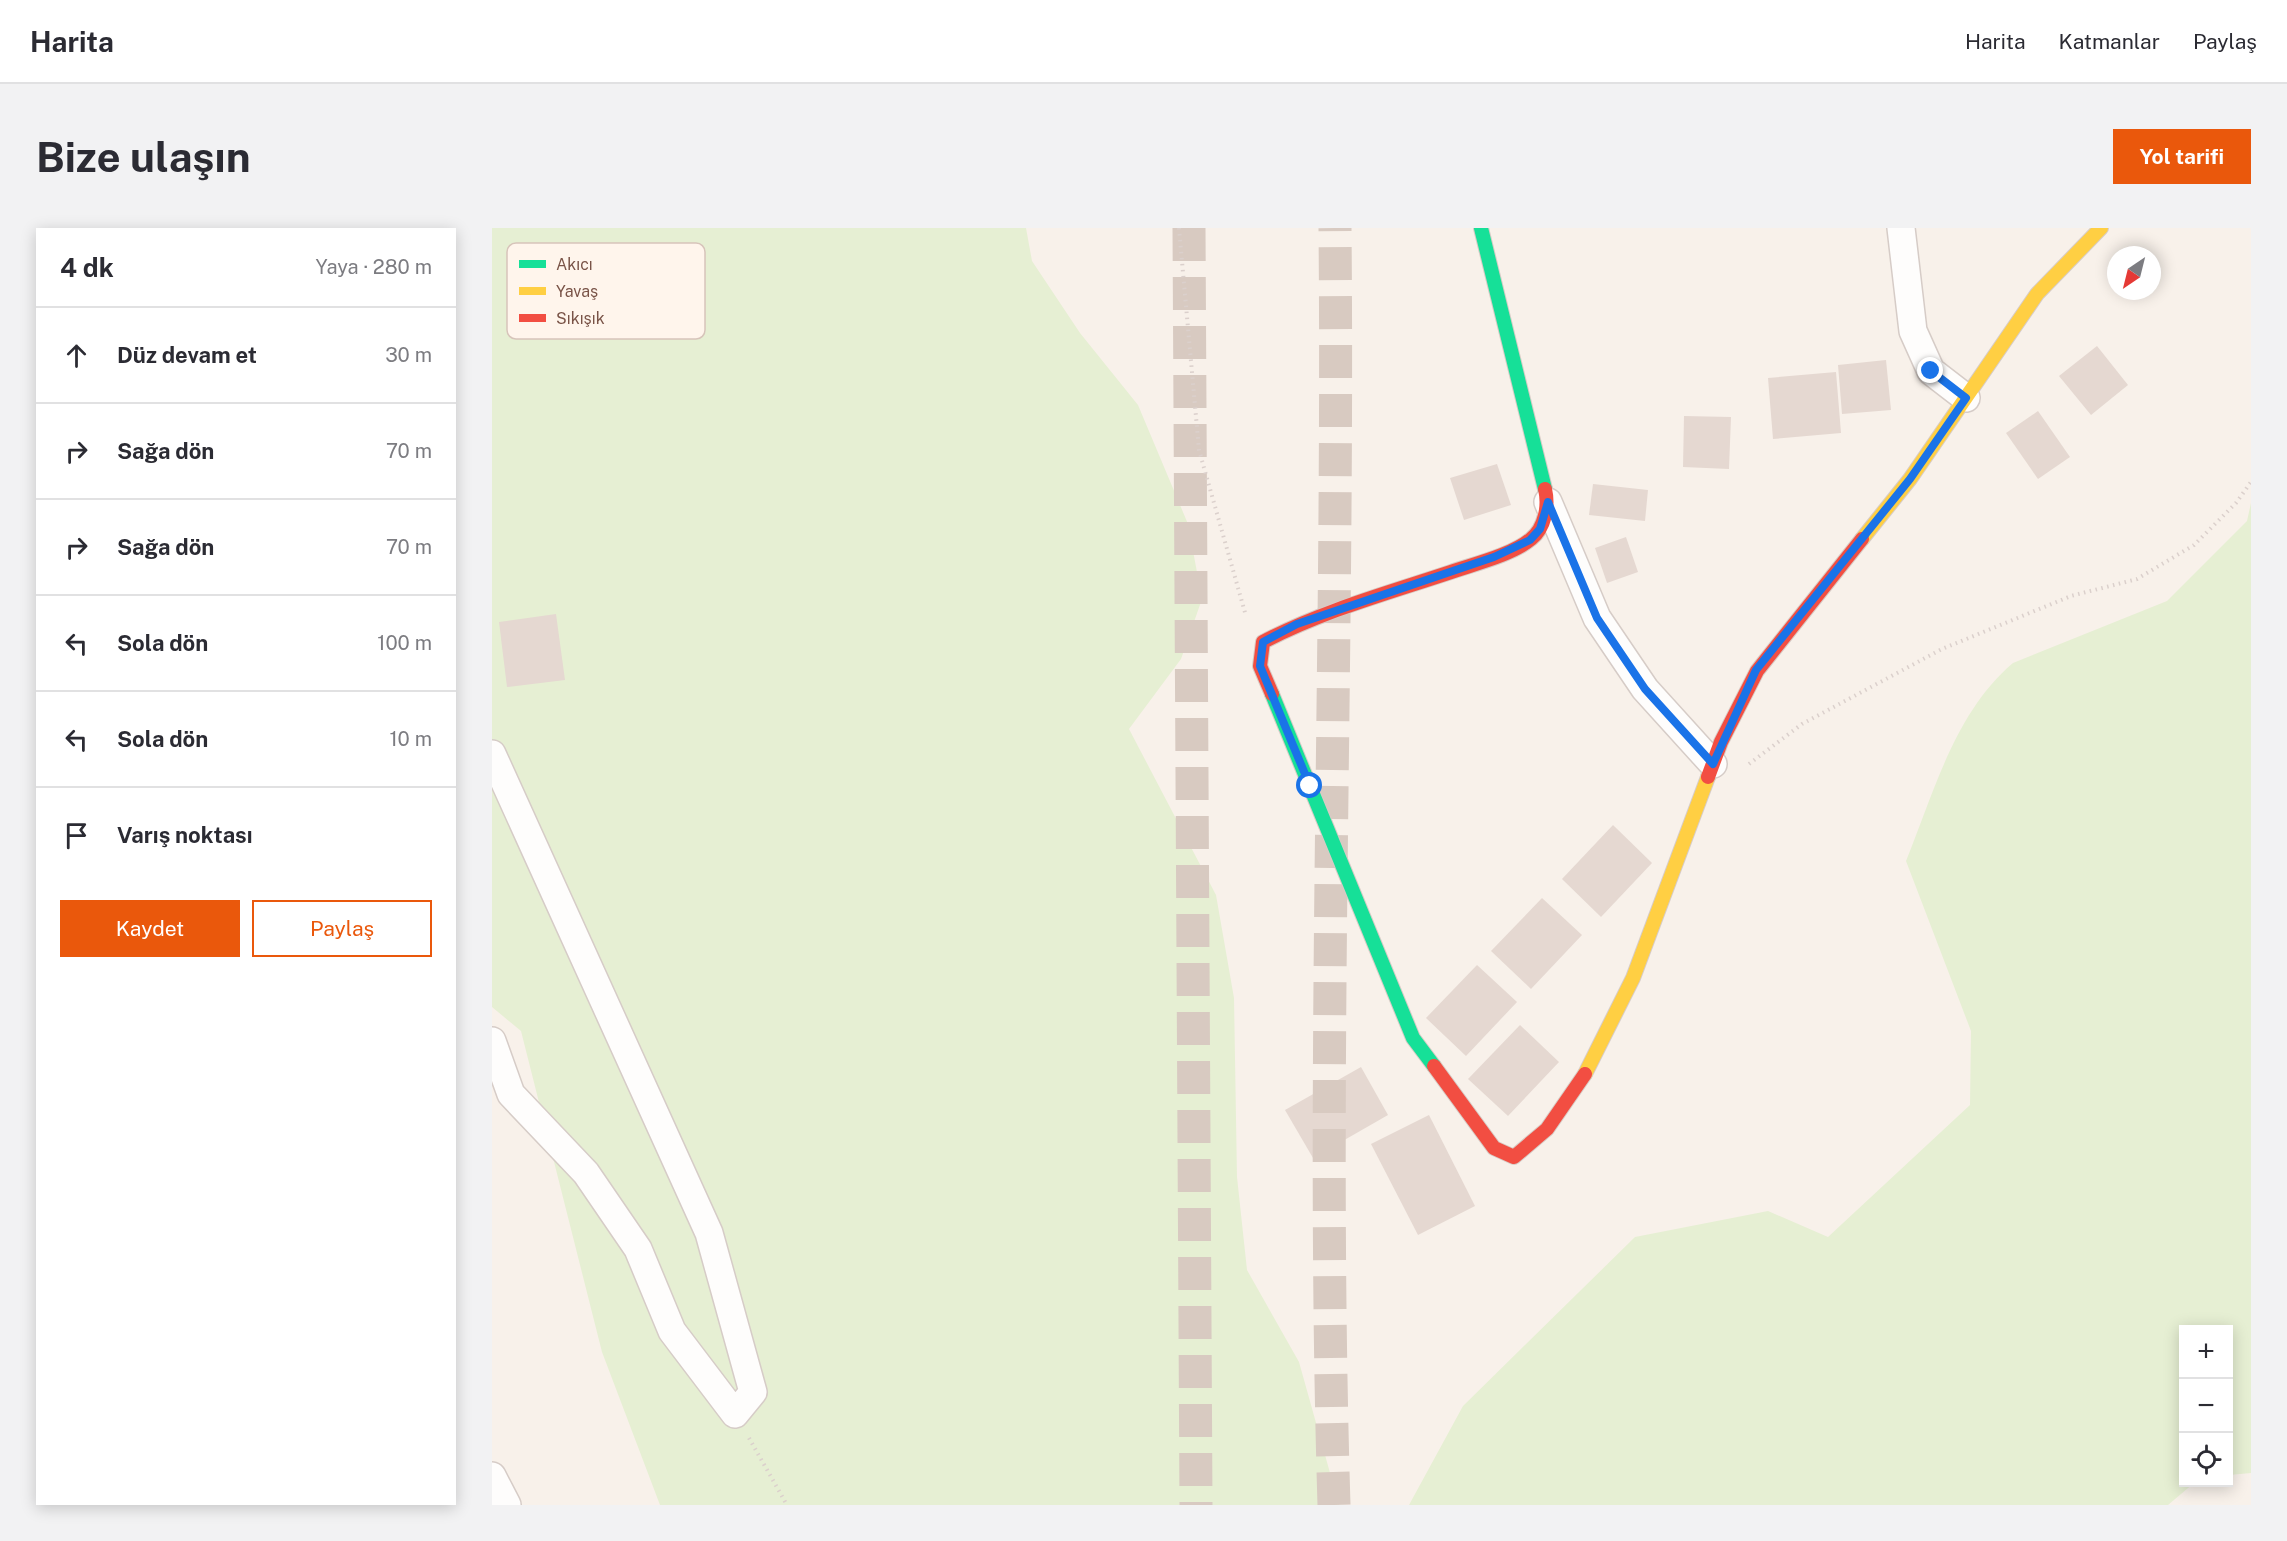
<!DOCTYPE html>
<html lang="tr">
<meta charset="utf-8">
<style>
body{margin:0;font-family:"Public Sans",sans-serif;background:#f2f2f3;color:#2b2b33}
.controls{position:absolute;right:18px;bottom:18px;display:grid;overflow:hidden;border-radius:0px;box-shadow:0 3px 15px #0003}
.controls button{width:54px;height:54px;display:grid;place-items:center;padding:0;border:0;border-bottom:2px solid #e1e1e2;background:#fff;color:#2b2b33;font:30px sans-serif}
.compass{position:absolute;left:1615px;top:18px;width:54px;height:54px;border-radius:50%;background:#fff;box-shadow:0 3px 15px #0003;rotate:215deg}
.stop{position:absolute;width:18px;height:18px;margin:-14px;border:4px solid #1a73e8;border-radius:50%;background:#fff}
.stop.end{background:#1a73e8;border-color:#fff;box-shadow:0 2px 6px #0008}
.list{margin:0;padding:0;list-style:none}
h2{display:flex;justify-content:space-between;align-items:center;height:78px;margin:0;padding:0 24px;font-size:26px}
h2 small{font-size:20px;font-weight:400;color:#7c7c81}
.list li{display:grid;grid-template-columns:39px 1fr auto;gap:18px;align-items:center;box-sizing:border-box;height:96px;padding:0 24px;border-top:2px solid #e1e1e2}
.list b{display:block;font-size:22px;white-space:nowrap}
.list em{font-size:20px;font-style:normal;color:#7c7c81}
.actions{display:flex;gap:12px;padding:18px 24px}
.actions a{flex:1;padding:14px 0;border:2px solid #ea580c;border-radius:0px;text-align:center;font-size:21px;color:#ea580c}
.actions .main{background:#ea580c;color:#fff}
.icon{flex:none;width:33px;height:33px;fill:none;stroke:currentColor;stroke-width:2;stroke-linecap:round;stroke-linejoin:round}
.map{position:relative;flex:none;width:1759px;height:1277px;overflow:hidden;border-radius:0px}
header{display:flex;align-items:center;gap:36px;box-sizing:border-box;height:84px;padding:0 30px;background:#fff;border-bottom:2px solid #e1e1e2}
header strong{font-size:28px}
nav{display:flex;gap:33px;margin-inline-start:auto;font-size:21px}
.intro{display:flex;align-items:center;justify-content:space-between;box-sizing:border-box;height:144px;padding:0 36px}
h1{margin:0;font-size:42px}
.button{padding:15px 27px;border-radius:0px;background:#ea580c;color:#fff;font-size:21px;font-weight:700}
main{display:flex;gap:36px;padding:0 36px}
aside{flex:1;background:#fff;border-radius:0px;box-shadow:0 3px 15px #0003}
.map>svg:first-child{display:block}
.green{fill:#e6efd3}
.building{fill:#e5d8d1}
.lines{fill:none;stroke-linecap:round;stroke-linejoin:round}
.highway-tunnel{stroke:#d8cac1;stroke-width:33;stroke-dasharray:33 16;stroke-linecap:butt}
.street-casing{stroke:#d6ccc7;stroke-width:30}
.fast-casing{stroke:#d7ccc6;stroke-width:16}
.slow-casing{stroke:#d7ccc6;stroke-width:16}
.jam-casing{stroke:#d7ccc6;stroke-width:16}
.path{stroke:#dbd0cc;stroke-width:4;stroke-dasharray:1.5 4.5;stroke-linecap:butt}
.street{stroke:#fefdfc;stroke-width:27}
.fast{stroke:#16e098;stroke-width:14}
.slow{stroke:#ffcf43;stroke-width:14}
.jam{stroke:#f24e42;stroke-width:14}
.route{stroke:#1a73e8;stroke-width:8}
.key{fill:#fff5ec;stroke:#d7c4ba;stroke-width:1.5}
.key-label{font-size:16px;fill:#795347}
</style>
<header>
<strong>Harita</strong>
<nav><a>Harita</a><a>Katmanlar</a><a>Paylaş</a></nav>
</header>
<div class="intro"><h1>Bize ulaşın</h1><a class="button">Yol tarifi</a></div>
<main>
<aside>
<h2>4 dk<small>Yaya · 280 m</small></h2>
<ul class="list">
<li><svg class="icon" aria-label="ahead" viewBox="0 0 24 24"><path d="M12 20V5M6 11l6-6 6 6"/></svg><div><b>Düz devam et</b></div><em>30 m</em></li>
<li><svg class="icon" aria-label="right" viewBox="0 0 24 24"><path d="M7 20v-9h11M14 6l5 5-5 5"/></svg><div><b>Sağa dön</b></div><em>70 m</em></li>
<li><svg class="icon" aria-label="right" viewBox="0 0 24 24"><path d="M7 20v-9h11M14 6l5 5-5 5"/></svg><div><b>Sağa dön</b></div><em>70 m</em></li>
<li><svg class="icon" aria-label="left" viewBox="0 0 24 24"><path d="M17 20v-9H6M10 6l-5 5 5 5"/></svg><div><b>Sola dön</b></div><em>100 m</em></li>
<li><svg class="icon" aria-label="left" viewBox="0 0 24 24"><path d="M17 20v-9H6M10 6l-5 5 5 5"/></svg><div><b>Sola dön</b></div><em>10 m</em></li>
<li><svg class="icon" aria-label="arrive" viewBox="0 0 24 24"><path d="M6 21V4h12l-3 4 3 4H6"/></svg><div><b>Varış noktası</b></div></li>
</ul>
<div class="actions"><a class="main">Kaydet</a><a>Paylaş</a></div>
</aside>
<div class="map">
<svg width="1759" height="1277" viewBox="0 0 1759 1277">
<rect width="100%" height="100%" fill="#f8f1ea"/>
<!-- green -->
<g class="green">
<path d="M0,0H534L540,33L588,105L646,177L696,296L710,371L689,431L637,501L724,667L742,770L745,949L755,1042L807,1134L847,1277H168L110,1124L29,803L0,779Z"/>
<path d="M1759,275V1245L1737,1247L1736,1102H1692V1254L1702,1255L1676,1277H917L971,1178L1143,1009L1276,983L1336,1009L1478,877L1479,803L1414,633C1442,564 1463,484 1521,435L1675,373L1755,293Z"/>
</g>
<!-- building -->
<g class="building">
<path d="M1605,118L1636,157L1599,187L1567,148Z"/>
<path d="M1394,132L1399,182L1350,186L1346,137Z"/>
<path d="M1344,144L1349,205L1281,211L1276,150Z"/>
<path d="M1546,183L1578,229L1546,251L1514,205Z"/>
<path d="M1192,188L1239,189L1237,241L1191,239Z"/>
<path d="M1005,236L1019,277L972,292L958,250Z"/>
<path d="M1101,256L1156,262L1153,293L1097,287Z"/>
<path d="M1134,309L1146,344L1115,355L1103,320Z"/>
<path d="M64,386L73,452L15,459L7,394Z"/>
<path d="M1121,597L1160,635L1109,689L1070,651Z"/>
<path d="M1050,670L1090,707L1039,761L999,723Z"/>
<path d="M985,737L1025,774L974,828L934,790Z"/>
<path d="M1028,797L1067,834L1016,888L976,851Z"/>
<path d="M869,839L896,887L821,930L793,882Z"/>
<path d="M937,887L983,978L926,1007L879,916Z"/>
</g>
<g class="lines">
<!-- highway-tunnel -->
<g class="highway-tunnel">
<path d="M697,0L704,1277"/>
<path d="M842,1277C829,852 847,426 843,0"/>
</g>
<!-- street casing -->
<g class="street-casing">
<g id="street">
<path d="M1409,0L1421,103L1439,143L1474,170"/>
<path d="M1056,274L1105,390L1153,461L1221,536"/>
<path d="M0,526L217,1005L261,1164L243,1186L180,1103L146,1021L94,945L19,866L0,813"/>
<path d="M0,1248L15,1277"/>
</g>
</g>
<!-- fast casing -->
<g class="fast-casing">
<g id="fast">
<path d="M989,0L1053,261"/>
<path d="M780,466L921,810L942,838"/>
</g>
</g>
<!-- slow casing -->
<g class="slow-casing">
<g id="slow">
<path d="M1370,311L1418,251L1545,66L1609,0"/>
<path d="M1093,846L1141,750L1216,549"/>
</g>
</g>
<!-- jam casing -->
<g class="jam-casing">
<g id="jam">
<path d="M780,466L768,438L771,414C830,383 896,365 959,344C982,336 1020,327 1039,311C1053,300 1057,278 1053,261"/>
<path d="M1216,549L1229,514L1265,443L1370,311"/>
<path d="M942,838L1002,920L1022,929L1055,901L1093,846"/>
</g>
</g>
<!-- path -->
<g class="path">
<path d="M687,0L707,222L754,388"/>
<path d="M1257,536L1310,496L1450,421L1579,368L1645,351L1702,317L1744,275L1759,254"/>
<path d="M257,1210L295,1277"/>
</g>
<!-- street -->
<use href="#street" class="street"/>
<!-- fast -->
<use href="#fast" class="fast"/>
<!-- slow -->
<use href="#slow" class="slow"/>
<!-- jam -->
<use href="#jam" class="jam"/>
</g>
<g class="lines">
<!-- route -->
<path class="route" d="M818,558L768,438L771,414L805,396L1002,329L1038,312L1048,301L1056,274L1105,390L1153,461L1221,536L1264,442L1418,251L1474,170L1439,143"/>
</g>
<!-- legend -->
<rect x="15" y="15" width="198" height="96" rx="9" class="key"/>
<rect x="27" y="32" width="27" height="8" fill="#16e098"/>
<rect x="27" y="59" width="27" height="8" fill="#ffcf43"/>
<rect x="27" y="86" width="27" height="8" fill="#f24e42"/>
<g class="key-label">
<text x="64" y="42">Akıcı</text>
<text x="64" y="69">Yavaş</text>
<text x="64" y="96">Sıkışık</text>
</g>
</svg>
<div class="controls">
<button>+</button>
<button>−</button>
<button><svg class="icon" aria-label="locate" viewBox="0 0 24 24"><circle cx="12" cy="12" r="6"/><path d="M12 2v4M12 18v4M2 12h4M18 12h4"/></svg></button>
</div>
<svg class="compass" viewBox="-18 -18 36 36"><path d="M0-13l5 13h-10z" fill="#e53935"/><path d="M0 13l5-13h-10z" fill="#7c7c81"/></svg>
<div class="stop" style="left:818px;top:558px"></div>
<div class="stop end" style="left:1439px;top:143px"></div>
</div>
</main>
